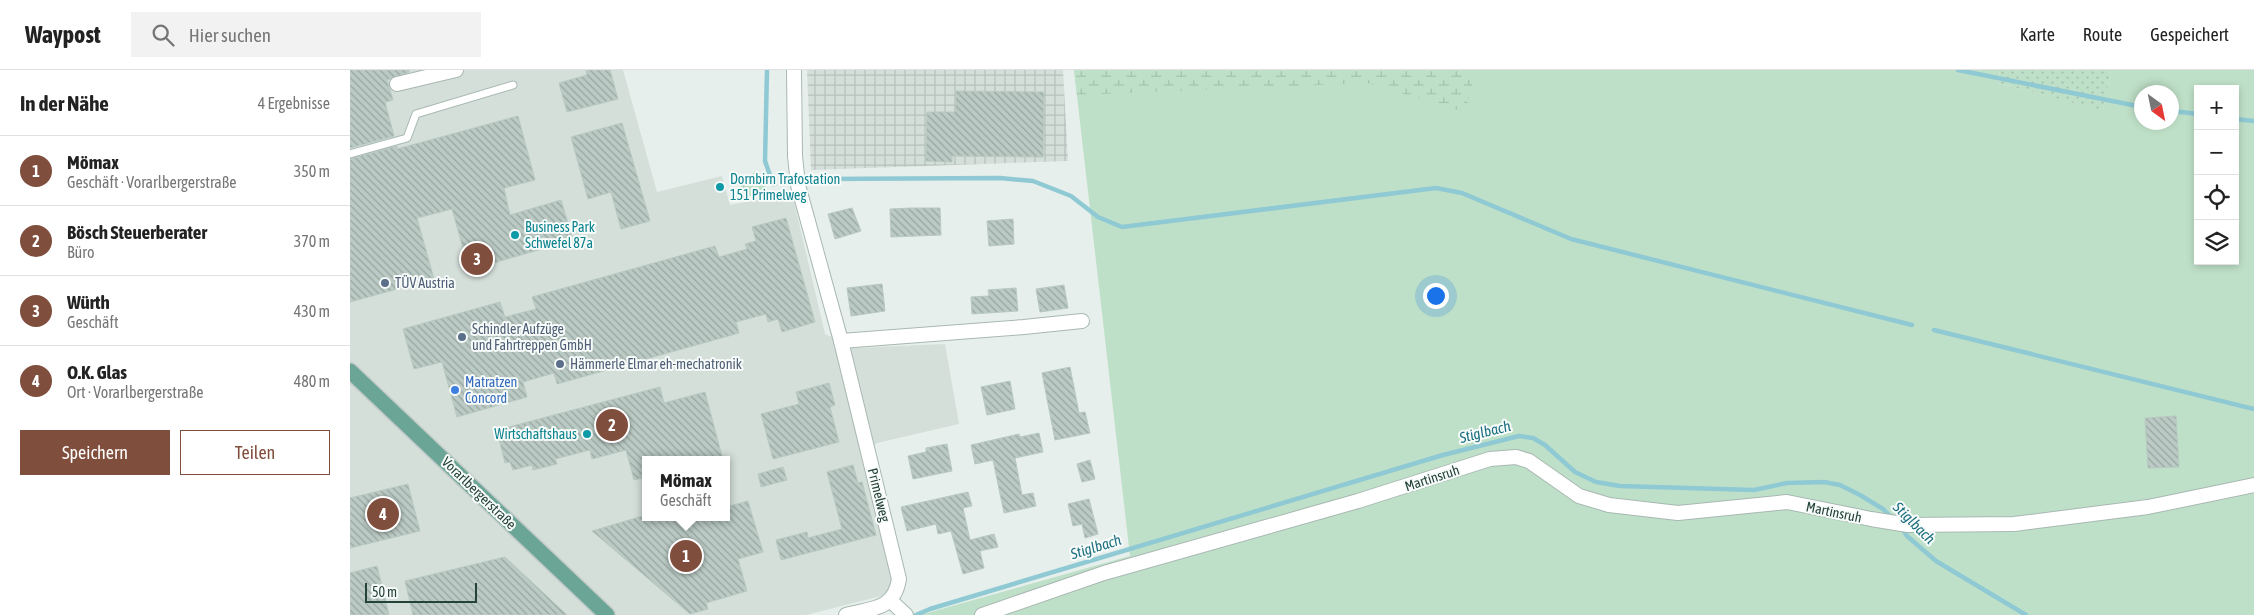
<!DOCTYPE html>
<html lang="de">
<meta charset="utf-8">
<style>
body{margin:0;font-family:"Asap Condensed",sans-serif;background:#f2f2f2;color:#222}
.controls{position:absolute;right:15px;top:15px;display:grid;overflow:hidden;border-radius:0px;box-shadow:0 2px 8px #0003}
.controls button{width:45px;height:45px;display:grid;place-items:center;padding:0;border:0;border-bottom:1px solid #e0e0e0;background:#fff;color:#222;font:25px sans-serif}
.compass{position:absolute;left:1784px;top:15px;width:45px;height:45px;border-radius:50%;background:#fff;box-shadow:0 2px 8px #0003;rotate:147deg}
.scale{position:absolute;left:15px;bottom:12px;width:112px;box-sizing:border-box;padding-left:5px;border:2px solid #24423a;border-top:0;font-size:14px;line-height:18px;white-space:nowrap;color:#24423a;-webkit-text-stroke:4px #f7fbf9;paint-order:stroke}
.you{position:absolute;left:1085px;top:225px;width:18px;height:18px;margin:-12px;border:4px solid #fff;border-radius:50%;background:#1a73e8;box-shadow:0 0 0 8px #1a73e833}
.badge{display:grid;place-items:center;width:32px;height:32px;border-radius:50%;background:#804e3d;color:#fff;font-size:16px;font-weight:700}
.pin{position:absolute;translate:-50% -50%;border:2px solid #fff;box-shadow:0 1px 5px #0006}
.popup{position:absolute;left:292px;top:386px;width:88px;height:65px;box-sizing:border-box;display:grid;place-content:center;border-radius:0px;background:#fff;filter:drop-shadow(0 1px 4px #0005);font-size:16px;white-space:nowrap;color:#767676}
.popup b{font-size:19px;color:#222}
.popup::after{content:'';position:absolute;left:50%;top:100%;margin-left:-10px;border:10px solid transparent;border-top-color:#fff}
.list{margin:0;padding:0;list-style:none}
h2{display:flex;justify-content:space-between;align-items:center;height:65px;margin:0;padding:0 20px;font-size:21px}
h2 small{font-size:16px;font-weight:400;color:#767676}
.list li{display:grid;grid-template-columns:32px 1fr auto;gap:15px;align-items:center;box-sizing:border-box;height:70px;padding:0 20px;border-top:1px solid #e0e0e0}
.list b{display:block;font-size:19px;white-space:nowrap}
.list p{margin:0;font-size:16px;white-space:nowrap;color:#767676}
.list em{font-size:16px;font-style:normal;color:#767676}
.actions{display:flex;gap:10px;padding:15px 20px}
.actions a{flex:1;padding:11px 0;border:1px solid #804e3d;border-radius:0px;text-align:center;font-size:18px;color:#804e3d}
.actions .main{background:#804e3d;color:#fff}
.icon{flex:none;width:28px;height:28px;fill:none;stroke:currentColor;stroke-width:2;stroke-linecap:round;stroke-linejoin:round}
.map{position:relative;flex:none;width:1904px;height:545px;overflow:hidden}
header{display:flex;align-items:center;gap:30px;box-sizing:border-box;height:70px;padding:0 25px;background:#fff;border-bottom:1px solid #e0e0e0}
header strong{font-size:24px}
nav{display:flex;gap:28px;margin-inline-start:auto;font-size:18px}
.search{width:350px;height:45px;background:#f2f2f2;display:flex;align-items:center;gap:12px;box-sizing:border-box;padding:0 18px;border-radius:0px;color:#767676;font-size:19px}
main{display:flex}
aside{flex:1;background:#fff}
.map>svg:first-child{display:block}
.built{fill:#d4dfda;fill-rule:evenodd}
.industrial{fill:url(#industrial-grid)}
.grass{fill:#bfe0c8;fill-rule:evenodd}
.wetland{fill:url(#wetland-marsh)}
.park{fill:url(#park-dots)}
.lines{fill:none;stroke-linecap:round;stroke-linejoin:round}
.stream{stroke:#8ec9d4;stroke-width:4.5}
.building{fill:url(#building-back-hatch);stroke:#b8c9c2}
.service-casing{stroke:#a8b8b2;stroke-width:9}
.minor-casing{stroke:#a8b8b2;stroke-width:16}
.primary-casing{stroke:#c2cac8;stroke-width:18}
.service{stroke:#fff;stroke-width:7}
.minor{stroke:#fff;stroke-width:14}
.primary{stroke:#6aa596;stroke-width:15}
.culture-dot{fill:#0f9aa8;stroke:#f7fbf9;stroke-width:2}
.service-dot{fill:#5c6f8a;stroke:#f7fbf9;stroke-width:2}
.shop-dot{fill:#3f7fe0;stroke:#f7fbf9;stroke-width:2}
.labels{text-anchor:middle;stroke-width:4;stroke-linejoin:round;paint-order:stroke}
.culture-label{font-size:14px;fill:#0d838f;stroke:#f7fbf9;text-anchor:start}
.service-label{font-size:14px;fill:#4e5e75;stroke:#f7fbf9;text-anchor:start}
.shop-label{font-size:14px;fill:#366cbe;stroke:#f7fbf9;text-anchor:start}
.street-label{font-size:14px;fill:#24423a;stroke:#f7fbf9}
.water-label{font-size:15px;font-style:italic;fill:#1c6f80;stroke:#f7fbf9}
</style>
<header>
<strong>Waypost</strong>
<div class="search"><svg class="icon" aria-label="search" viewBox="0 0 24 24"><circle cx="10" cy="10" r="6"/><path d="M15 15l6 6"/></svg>Hier suchen</div>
<nav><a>Karte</a><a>Route</a><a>Gespeichert</a></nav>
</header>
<main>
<aside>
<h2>In der Nähe<small>4 Ergebnisse</small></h2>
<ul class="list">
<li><span class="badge">1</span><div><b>Mömax</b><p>Geschäft · Vorarlbergerstraße</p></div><em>350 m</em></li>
<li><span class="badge">2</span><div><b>Bösch Steuerberater</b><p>Büro</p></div><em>370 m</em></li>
<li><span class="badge">3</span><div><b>Würth</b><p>Geschäft</p></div><em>430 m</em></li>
<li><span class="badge">4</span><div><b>O.K. Glas</b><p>Ort · Vorarlbergerstraße</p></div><em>480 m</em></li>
</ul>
<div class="actions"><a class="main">Speichern</a><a>Teilen</a></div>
</aside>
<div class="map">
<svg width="1904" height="545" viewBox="0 0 1904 545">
<defs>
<pattern id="industrial-grid" width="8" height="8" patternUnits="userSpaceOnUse" patternTransform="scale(1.25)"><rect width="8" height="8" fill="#d4dfda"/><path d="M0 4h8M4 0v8" fill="none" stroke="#b6c1bc"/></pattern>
<pattern id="wetland-marsh" width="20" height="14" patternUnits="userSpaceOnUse" patternTransform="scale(1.25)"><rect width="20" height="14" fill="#bfe0c8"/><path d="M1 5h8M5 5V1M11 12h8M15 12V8" fill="none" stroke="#a4c1ad"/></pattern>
<pattern id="park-dots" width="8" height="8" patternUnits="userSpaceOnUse" patternTransform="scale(1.25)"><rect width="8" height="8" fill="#bfe0c8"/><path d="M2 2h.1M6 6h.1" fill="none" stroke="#a4c1ad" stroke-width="1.8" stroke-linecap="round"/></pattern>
<pattern id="building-back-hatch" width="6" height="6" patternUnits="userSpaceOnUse" patternTransform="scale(1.25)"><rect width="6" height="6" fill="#bbcac4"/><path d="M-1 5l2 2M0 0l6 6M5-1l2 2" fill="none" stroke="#98a6a0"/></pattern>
</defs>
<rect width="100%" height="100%" fill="#e6efeb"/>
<!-- built -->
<path class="built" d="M0,0H273L307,122L372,106L380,135L442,123L475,264L506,278L595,274L609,354L527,373L513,382L537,477L543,523L456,545H0ZM296,390H376V447H296Z"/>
<!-- industrial -->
<path class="industrial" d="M457,0H713L718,91L461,100Z"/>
<!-- grass -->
<path class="grass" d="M724,0H1650L1648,13L1753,40L1761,0H1904V545H570L780,486ZM1848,19H1885V191H1848ZM1792,22H1822V52H1792Z"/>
<!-- wetland -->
<g class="wetland">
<path d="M724,0H1126L1115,42L1017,13L727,25Z"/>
<path d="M405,101L415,115L414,122L389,129L382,125Z"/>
</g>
<!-- park -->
<path class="park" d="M1650,0H1761L1753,41L1648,13Z"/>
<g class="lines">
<!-- stream -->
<g class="stream">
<path d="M417,0L415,91L423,114H425"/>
<path d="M1608,0L1792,37"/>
<path d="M1822,41L1848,44"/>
<path d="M1885,49L1904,51"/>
<path d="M471,109L650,108L683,111L721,126L748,147L772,157L1086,118L1112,123L1221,169L1562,255"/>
<path d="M1584,260L1904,339"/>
<path d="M1551,457L1557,466L1586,491L1676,545"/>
<path d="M566,545L580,539L1093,385L1169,366L1183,368L1195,375L1225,402L1246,412L1270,416L1404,420L1437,413L1474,412L1490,415L1510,425L1533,439L1542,448"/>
</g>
</g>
<!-- building -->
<g class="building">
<path d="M0,0H59V2L37,10L43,30L35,32L44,66L0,78Z"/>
<path d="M236,0H260L268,29L217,42L209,13L237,5Z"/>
<path d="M606,21L694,22L693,87L602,86V92L576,91L577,42H605Z"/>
<path d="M168,46L185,110L154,118L160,145L211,130L223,170L119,200L102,139L67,148L84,209L0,232V89L47,76V79Z"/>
<path d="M272,53L300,151L271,159L261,122L238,129L221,67Z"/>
<path d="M502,138L511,161L485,169L478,144Z"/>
<path d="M561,138H590L591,165L541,167L540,139Z"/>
<path d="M436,148L465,252L432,262L428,249L418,252L416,244L386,252L389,263L207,314L204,303L173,312L177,327L107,347L92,292L64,299L53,259L150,232L155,247L186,239L182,227L365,176L369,187L397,179L395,174L406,171L402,157Z"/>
<path d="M663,149L664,174L639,176L637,151Z"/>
<path d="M532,214L535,241L501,246L497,218Z"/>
<path d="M714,215L718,238L690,242L686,219Z"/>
<path d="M666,218L668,241L622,244L621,227L639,226L638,220Z"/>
<path d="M720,297L729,343L735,342L740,363L705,370L692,303Z"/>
<path d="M660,311L665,339L637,345L631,317Z"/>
<path d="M479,313L485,335L480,337L489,372L423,389L411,344L449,334L446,322Z"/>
<path d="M310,317L314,333L355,322L373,390H296V407L284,410L276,380L242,389L240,380L205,389L207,394L183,400L182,395L163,400L160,392L155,393L149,369L153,368L151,359Z"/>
<path d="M1826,346L1829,397L1798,398L1795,348Z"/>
<path d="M689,363L693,382L665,388L672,425L683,423L686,436L654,443L643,390L625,394L621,375L669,364L670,367Z"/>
<path d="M597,374L602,401L563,409L558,386L576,382V378Z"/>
<path d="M740,390L745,409L732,412L727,394Z"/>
<path d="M503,395L508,413L512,412L526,465L431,490L426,470L457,462L458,468L492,459L477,402Z"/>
<path d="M433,397L437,410L411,417L408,404Z"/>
<path d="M58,414L70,461L0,478V428Z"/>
<path d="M618,422L622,436L613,438L620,470L644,464L648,477L630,481L634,498L613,504L601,461L588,464L586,454L557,461L551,437Z"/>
<path d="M739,429L748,464L735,468L732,454L723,456L718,434Z"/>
<path d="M398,431L413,482L388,489L397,521L356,533L358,539L340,544L242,461L296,445V447H376V437Z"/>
<path d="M155,487L217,545H63L55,511Z"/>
<path d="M27,496L39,545H0V503Z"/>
</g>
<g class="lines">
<!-- service casing -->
<g class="service-casing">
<path id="service" d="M0,84L57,68L66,44L163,15"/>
</g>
<!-- minor casing -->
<g class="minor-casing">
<g id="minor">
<path d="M444,0L445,86L448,115L491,271L549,509C544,540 523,538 496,545"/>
<path d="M47,14L106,0"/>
<path d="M491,271L674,257L732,251"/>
<path d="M541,531L556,545"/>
<path d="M632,545L754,503L1008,431L1140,389L1166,387L1179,391L1229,426L1259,435L1328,443L1437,432L1521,449L1558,455L1664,454L1798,437L1904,415"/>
</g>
</g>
<!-- primary casing -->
<g class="primary-casing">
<path id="primary" d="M0,301L257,545"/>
</g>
<!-- service -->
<use href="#service" class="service"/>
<!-- minor -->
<use href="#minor" class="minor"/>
<!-- primary -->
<use href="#primary" class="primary"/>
</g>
<!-- markers -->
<g class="culture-dot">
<circle cx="370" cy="117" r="5"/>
<circle cx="165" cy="165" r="5"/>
<circle cx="237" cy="364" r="5"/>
</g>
<g class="service-dot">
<circle cx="35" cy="213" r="5"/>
<circle cx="112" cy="267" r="5"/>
<circle cx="210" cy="294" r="5"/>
</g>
<circle class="shop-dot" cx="105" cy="320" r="5"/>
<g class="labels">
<!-- culture labels -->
<g class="culture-label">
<text x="380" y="114">Dornbirn Trafostation<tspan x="380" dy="16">151 Primelweg</tspan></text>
<text x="175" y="162">Business Park<tspan x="175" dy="16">Schwefel 87a</tspan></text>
<text x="227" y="369" text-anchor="end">Wirtschaftshaus</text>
</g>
<!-- service labels -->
<g class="service-label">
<text x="45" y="218">TÜV Austria</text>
<text x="122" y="264">Schindler Aufzüge<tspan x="122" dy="16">und Fahrtreppen GmbH</tspan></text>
<text x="220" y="299">Hämmerle Elmar eh-mechatronik</text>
</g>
<!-- shop labels -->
<g class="shop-label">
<text x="115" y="317">Matratzen<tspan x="115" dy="16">Concord</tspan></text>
</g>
<!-- street labels -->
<g class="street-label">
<text transform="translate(1082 408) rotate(-18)" y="5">Martinsruh</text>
<text transform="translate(129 423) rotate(44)" y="5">Vorarlbergerstraße</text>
<text transform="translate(529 425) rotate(76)" y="5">Primelweg</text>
<text transform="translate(1484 442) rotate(12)" y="5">Martinsruh</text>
</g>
<!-- water labels -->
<g class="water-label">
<text transform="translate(1135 362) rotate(-14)" y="5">Stiglbach</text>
<text transform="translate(1564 453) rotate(45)" y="5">Stiglbach</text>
<text transform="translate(746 477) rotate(-17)" y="5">Stiglbach</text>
</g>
</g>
</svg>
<div class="controls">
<button>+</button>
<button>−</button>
<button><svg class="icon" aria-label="locate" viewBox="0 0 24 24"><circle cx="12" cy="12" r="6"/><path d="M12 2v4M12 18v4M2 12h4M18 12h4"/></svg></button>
<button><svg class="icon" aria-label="layers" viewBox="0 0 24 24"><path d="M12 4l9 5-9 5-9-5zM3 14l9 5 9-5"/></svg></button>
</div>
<svg class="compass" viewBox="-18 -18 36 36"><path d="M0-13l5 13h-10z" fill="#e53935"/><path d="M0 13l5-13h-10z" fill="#767676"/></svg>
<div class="scale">50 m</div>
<div class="you"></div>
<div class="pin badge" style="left:336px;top:486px">1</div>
<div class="popup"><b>Mömax</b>Geschäft</div>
<div class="pin badge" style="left:262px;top:355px">2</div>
<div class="pin badge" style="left:127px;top:189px">3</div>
<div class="pin badge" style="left:33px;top:444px">4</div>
</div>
</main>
